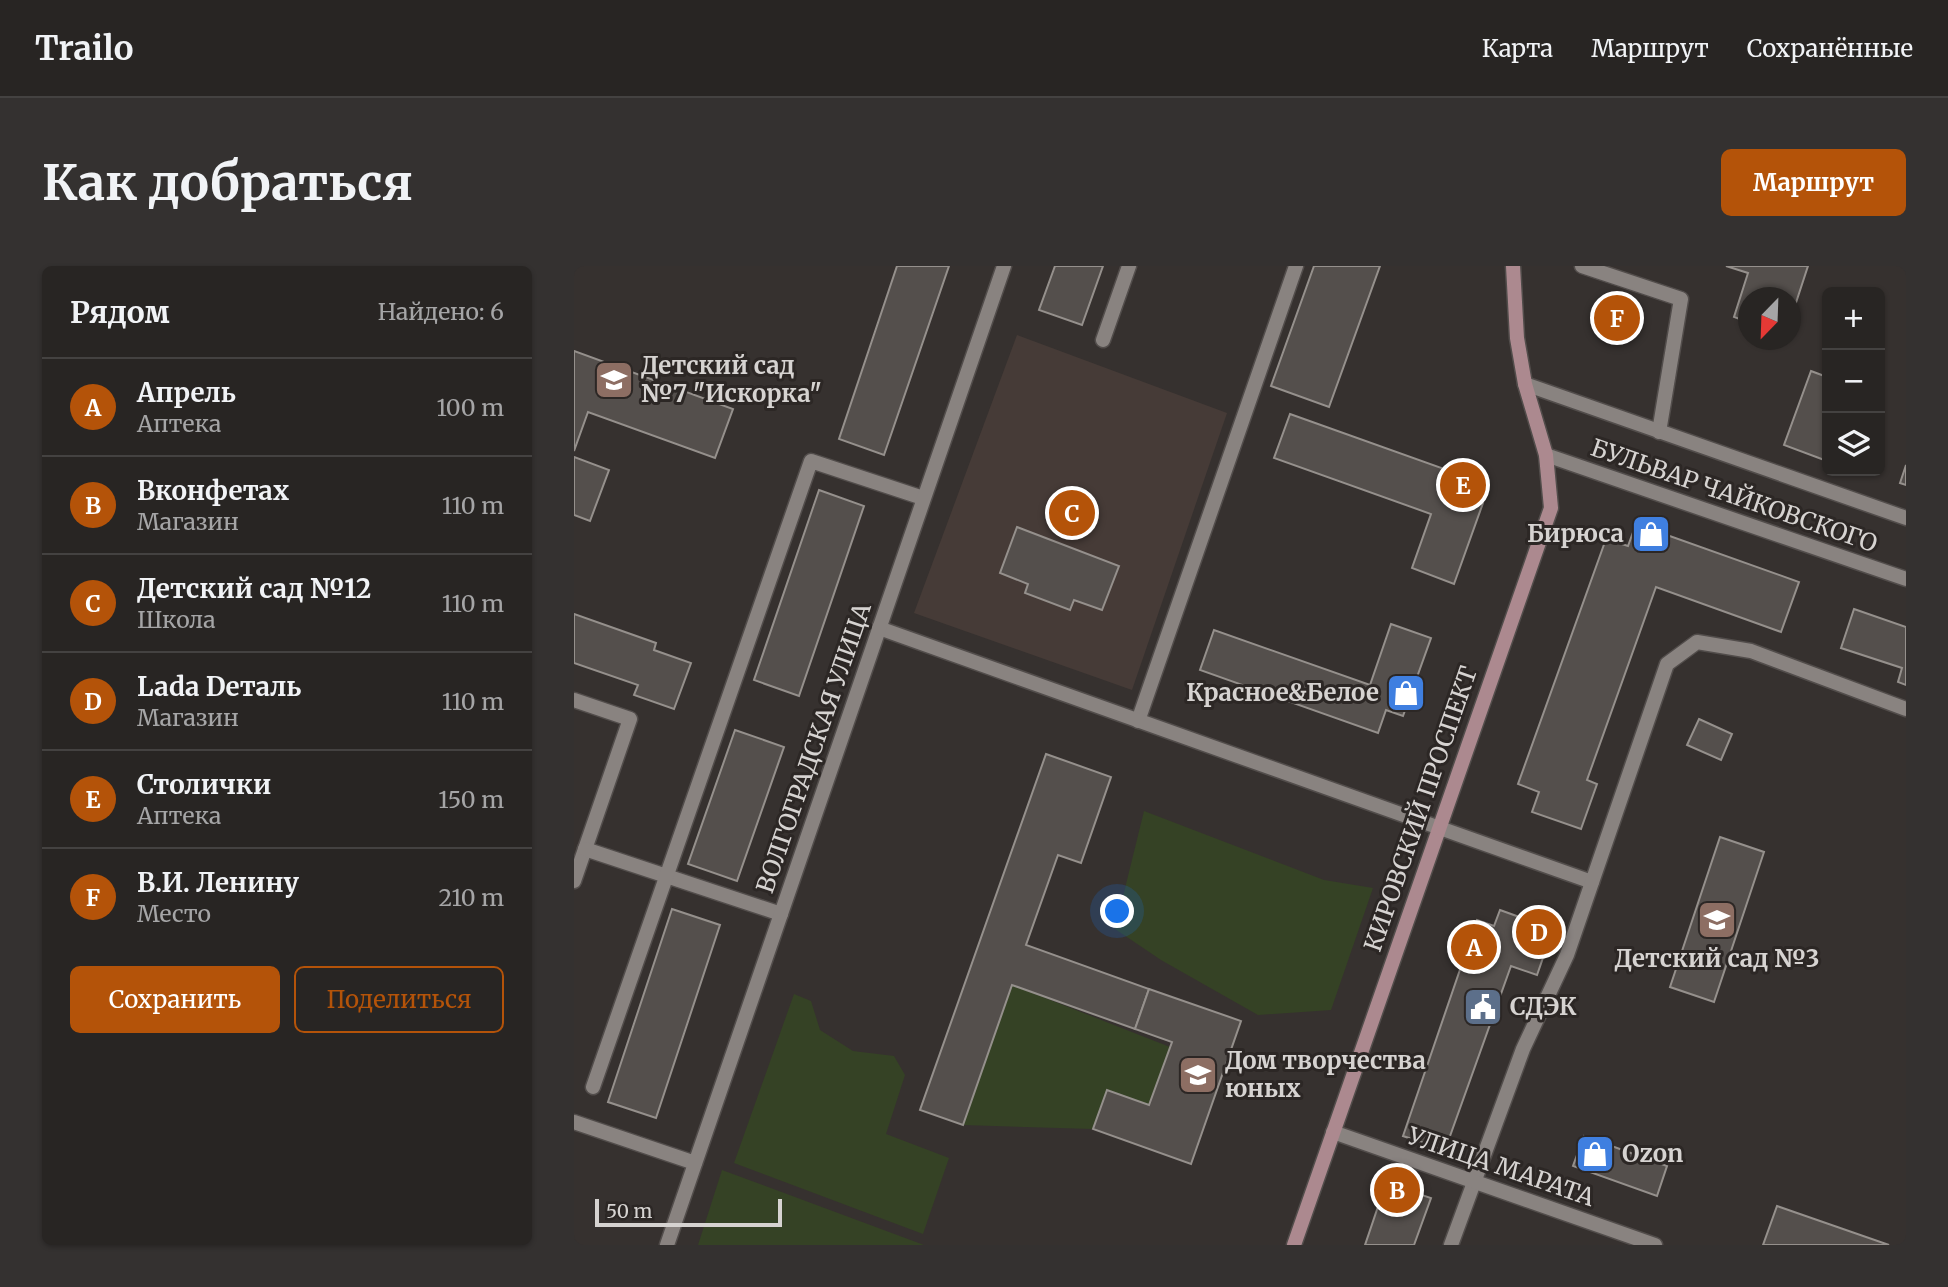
<!DOCTYPE html>
<html lang="ru">
<meta charset="utf-8">
<style>
body{margin:0;font-family:Merriweather,serif;background:#343130;color:#f1f3f6}
.controls{position:absolute;right:21px;top:21px;display:grid;overflow:hidden;border-radius:10px;box-shadow:0 2px 5px #0004}
.controls button{width:63px;height:63px;display:grid;place-items:center;padding:0;border:0;border-bottom:2px solid #444241;background:#282523;color:#f1f3f6;font:35px sans-serif}
.compass{position:absolute;left:1164px;top:21px;width:63px;height:63px;border-radius:50%;background:#282523;box-shadow:0 2px 5px #0004;rotate:203deg}
.scale{position:absolute;left:21px;bottom:18px;width:187px;box-sizing:border-box;padding-left:7px;border:4px solid #d6d3d1;border-top:0;font-size:19px;line-height:24px;white-space:nowrap;color:#d6d3d1;-webkit-text-stroke:5px #2c2725;paint-order:stroke}
.you{position:absolute;left:544px;top:646px;width:24px;height:24px;margin:-18px;border:5px solid #fff;border-radius:50%;background:#1a73e8;box-shadow:0 0 0 10px #1a73e833}
.badge{display:grid;place-items:center;width:46px;height:46px;border-radius:50%;background:#b45309;color:#fff;font-size:23px;font-weight:700}
.pin{position:absolute;translate:-50% -50%;border:4px solid #fff;box-shadow:0 2px 7px #0006}
.list{margin:0;padding:0;list-style:none}
h2{display:flex;justify-content:space-between;align-items:center;height:91px;margin:0;padding:0 28px;font-size:30px}
h2 small{font-size:23px;font-weight:400;color:#a5a5a6}
.list li{display:grid;grid-template-columns:46px 1fr auto;gap:21px;align-items:center;box-sizing:border-box;height:98px;padding:0 28px;border-top:2px solid #444241}
.list b{display:block;font-size:26px;white-space:nowrap}
.list p{margin:0;font-size:23px;white-space:nowrap;color:#a5a5a6}
.list em{font-size:23px;font-style:normal;color:#a5a5a6}
.actions{display:flex;gap:14px;padding:21px 28px}
.actions a{flex:1;padding:16px 0;border:2px solid #b45309;border-radius:10px;text-align:center;font-size:24px;color:#b45309}
.actions .main{background:#b45309;color:#fff}
.icon{flex:none;width:38px;height:38px;fill:none;stroke:currentColor;stroke-width:2;stroke-linecap:round;stroke-linejoin:round}
.map{position:relative;flex:none;width:1332px;height:979px;overflow:hidden;border-radius:10px}
header{display:flex;align-items:center;gap:42px;box-sizing:border-box;height:98px;padding:0 35px;background:#282523;border-bottom:2px solid #444241}
header strong{font-size:33px}
nav{display:flex;gap:38px;margin-inline-start:auto;font-size:24px}
.intro{display:flex;align-items:center;justify-content:space-between;box-sizing:border-box;height:168px;padding:0 42px}
h1{margin:0;font-size:49px}
.button{padding:18px 32px;border-radius:10px;background:#b45309;color:#fff;font-size:24px;font-weight:700}
main{display:flex;gap:42px;padding:0 42px}
aside{flex:1;background:#282523;border-radius:10px;box-shadow:0 2px 5px #0004}
.map>svg:first-child{display:block}
.built{fill:#463b37}
.green{fill:#354225}
.building{fill:#544f4c;stroke:#95908c;stroke-width:2}
.lines{fill:none;stroke-linecap:round;stroke-linejoin:round}
.lane-casing{stroke:#524d4b;stroke-width:17}
.street-casing{stroke:#524d4b;stroke-width:17}
.secondary-casing{stroke:#524d4b;stroke-width:17}
.lane{stroke:#898380;stroke-width:14}
.street{stroke:#898380;stroke-width:14}
.secondary{stroke:#ac898f;stroke-width:14}
.labels{text-anchor:middle;stroke-width:6;stroke-linejoin:round;paint-order:stroke}
.poi-label{font-size:24px;font-weight:bold;fill:#d6d3d1;stroke:#2c2725;text-anchor:start}
.street-label{font-size:24px;fill:#d6d3d1;stroke:#2c2725}
</style>
<header>
<strong>Trailo</strong>
<nav><a>Карта</a><a>Маршрут</a><a>Сохранённые</a></nav>
</header>
<div class="intro"><h1>Как добраться</h1><a class="button">Маршрут</a></div>
<main>
<aside>
<h2>Рядом<small>Найдено: 6</small></h2>
<ul class="list">
<li><span class="badge">A</span><div><b>Апрель</b><p>Аптека</p></div><em>100 m</em></li>
<li><span class="badge">B</span><div><b>Вконфетах</b><p>Магазин</p></div><em>110 m</em></li>
<li><span class="badge">C</span><div><b>Детский cад №12</b><p>Школа</p></div><em>110 m</em></li>
<li><span class="badge">D</span><div><b>Lada Dеталь</b><p>Магазин</p></div><em>110 m</em></li>
<li><span class="badge">E</span><div><b>Столички</b><p>Аптека</p></div><em>150 m</em></li>
<li><span class="badge">F</span><div><b>В.И. Ленину</b><p>Место</p></div><em>210 m</em></li>
</ul>
<div class="actions"><a class="main">Сохранить</a><a>Поделиться</a></div>
</aside>
<div class="map">
<svg width="1332" height="979" viewBox="0 0 1332 979">
<rect width="100%" height="100%" fill="#36312f"/>
<!-- built -->
<path class="built" d="M443,69L653,147L558,424L340,347Z"/>
<!-- green -->
<g class="green">
<path d="M570,545L750,614L799,622L757,744L684,749L587,694L541,663Z"/>
<path d="M438,719L596,781L575,839L533,825L519,863L389,859Z"/>
<path d="M220,728L237,735L246,764L279,785L320,790L331,809L312,868L375,892L349,968L160,897Z"/>
<path d="M148,904L350,979H124Z"/>
</g>
<!-- building -->
<g class="building">
<path d="M323,0H375L310,189L265,173Z"/>
<path d="M481,0H529L508,59L465,44Z"/>
<path d="M740,0H806L755,141L697,120Z"/>
<path d="M1152,0H1234L1216,55V32H1174V56L1160,51L1174,7Z"/>
<path d="M0,85L159,143L141,192L14,146L0,185Z"/>
<path d="M1237,105L1253,111V195L1210,179Z"/>
<path d="M716,148L904,215L898,233L909,237L880,318L838,302L857,248L700,192Z"/>
<path d="M0,191L35,204L16,255L0,249Z"/>
<path d="M1332,199V219L1326,217Z"/>
<path d="M245,224L290,240L225,430L180,414Z"/>
<path d="M1062,258L1225,316L1207,366L1082,321L1013,514L1023,518L1007,563L958,546L965,526L944,518L1032,273L1054,280Z"/>
<path d="M443,261L545,300L528,344L500,334L496,344L451,327L454,318L426,307Z"/>
<path d="M1280,343L1332,361V419L1324,416L1328,402L1267,382Z"/>
<path d="M0,348L82,377L80,384L117,397L100,443L60,429L64,419L0,397Z"/>
<path d="M817,358L857,372L829,450L812,444L804,467L626,404L640,364L796,419Z"/>
<path d="M1125,453L1158,468L1147,494L1113,479Z"/>
<path d="M161,464L210,481L163,615L114,598Z"/>
<path d="M472,488L537,511L507,597L484,589L452,679L575,723L561,763L438,719L389,859L346,844Z"/>
<path d="M1146,571L1190,586L1140,736L1096,721Z"/>
<path d="M98,643L146,659L82,852L34,836Z"/>
<path d="M926,644L979,663L963,709L937,700L871,884L829,870L903,654L920,660Z"/>
<path d="M575,723L667,755L617,898L519,863L533,824L575,839L598,776L561,763Z"/>
<path d="M1010,870L1093,900L1083,930L999,900Z"/>
<path d="M812,917L857,932L840,979H791Z"/>
<path d="M1203,940L1315,979H1189Z"/>
</g>
<g class="lines">
<!-- lane casing -->
<g class="lane-casing">
<g id="lane">
<path d="M1008,0L1107,33L1085,166"/>
<path d="M529,74L555,0"/>
<path d="M0,434L56,453L0,615"/>
<path d="M564,455L722,0"/>
<path d="M863,561L1018,616"/>
<path d="M11,583L207,648"/>
<path d="M19,821L237,195L349,232"/>
<path d="M877,979L949,783L993,689L1093,398L1123,376L1177,385L1332,443"/>
</g>
</g>
<!-- street casing -->
<g class="street-casing">
<g id="street">
<path d="M951,118L1332,252"/>
<path d="M972,189L1332,313"/>
<path d="M305,362L863,561"/>
<path d="M0,856L121,897"/>
<path d="M759,866L1081,979"/>
<path d="M93,979L430,0"/>
</g>
</g>
<!-- secondary casing -->
<g class="secondary-casing">
<path id="secondary" d="M720,979L977,242L972,189L951,118L943,72L939,0"/>
</g>
<!-- lane -->
<use href="#lane" class="lane"/>
<!-- street -->
<use href="#street" class="street"/>
<!-- secondary -->
<use href="#secondary" class="secondary"/>
</g>
<!-- icons -->
<defs>
<g id="school-square" transform="scale(2.0125)"><rect x="-9" y="-9" width="18" height="18" rx="4" fill="#8d6e63" stroke="#2c2725"/><path d="M0-5L7-2L0 1L-7-2ZM-4 1L0 2.5L4 1V4Q0 6-4 4Z" fill="#fff"/></g>
<g id="shop-square" transform="scale(2.0125)"><rect x="-9" y="-9" width="18" height="18" rx="4" fill="#3f7fe0" stroke="#2c2725"/><path d="M-5-2.5h2.3a2.7 3.5 0 0 1 5.4 0H5L5.5 6h-11ZM-1.5-2.5h3a1.5 2.3 0 0 0-3 0Z" fill="#fff"/></g>
<g id="civic-square" transform="scale(2.0125)"><rect x="-9" y="-9" width="18" height="18" rx="4" fill="#5c6f8a" stroke="#2c2725"/><path d="M-.6-6.5H3V-4.5H.6V-3L4-1V1h2V6H-6V1h2V-1L-.6-3ZM-1.2 2.5V6h2.4V2.5Z" fill="#fff"/></g>
</defs>
<g fill-rule="evenodd">
<use href="#school-square" x="40" y="114"/>
<use href="#shop-square" x="1077" y="268"/>
<use href="#shop-square" x="832" y="427"/>
<use href="#school-square" x="1143" y="654"/>
<use href="#civic-square" x="909" y="741"/>
<use href="#school-square" x="624" y="809"/>
<use href="#shop-square" x="1021" y="888"/>
</g>
<g class="labels">
<!-- poi labels -->
<g class="poi-label">
<text x="67" y="108">Детский cад<tspan x="67" dy="28">№7 "Искорка"</tspan></text>
<text x="1050" y="276" text-anchor="end">Бирюса</text>
<text x="805" y="435" text-anchor="end">Красное&amp;Белое</text>
<text x="1143" y="701" text-anchor="middle">Детский cад №3</text>
<text x="936" y="749">СДЭК</text>
<text x="651" y="803">Дом творчества<tspan x="651" dy="28">юных</tspan></text>
<text x="1048" y="896">Ozon</text>
</g>
<!-- street labels -->
<g class="street-label">
<text transform="translate(1160 230) rotate(19)" y="8">БУЛЬВАР ЧАЙКОВСКОГО</text>
<text transform="translate(240 482) rotate(-71)" y="8">ВОЛГОГРАДСКАЯ УЛИЦА</text>
<text transform="translate(847 543) rotate(-71)" y="8">КИРОВСКИЙ ПРОСПЕКТ</text>
<text transform="translate(927 901) rotate(19)" y="8">УЛИЦА МАРАТА</text>
</g>
</g>
</svg>
<div class="controls">
<button>+</button>
<button>−</button>
<button><svg class="icon" aria-label="layers" viewBox="0 0 24 24"><path d="M12 4l9 5-9 5-9-5zM3 14l9 5 9-5"/></svg></button>
</div>
<svg class="compass" viewBox="-18 -18 36 36"><path d="M0-13l5 13h-10z" fill="#e53935"/><path d="M0 13l5-13h-10z" fill="#a5a5a6"/></svg>
<div class="scale">50 m</div>
<div class="you"></div>
<div class="pin badge" style="left:900px;top:681px">A</div>
<div class="pin badge" style="left:823px;top:924px">B</div>
<div class="pin badge" style="left:498px;top:247px">C</div>
<div class="pin badge" style="left:965px;top:666px">D</div>
<div class="pin badge" style="left:889px;top:219px">E</div>
<div class="pin badge" style="left:1043px;top:52px">F</div>
</div>
</main>
